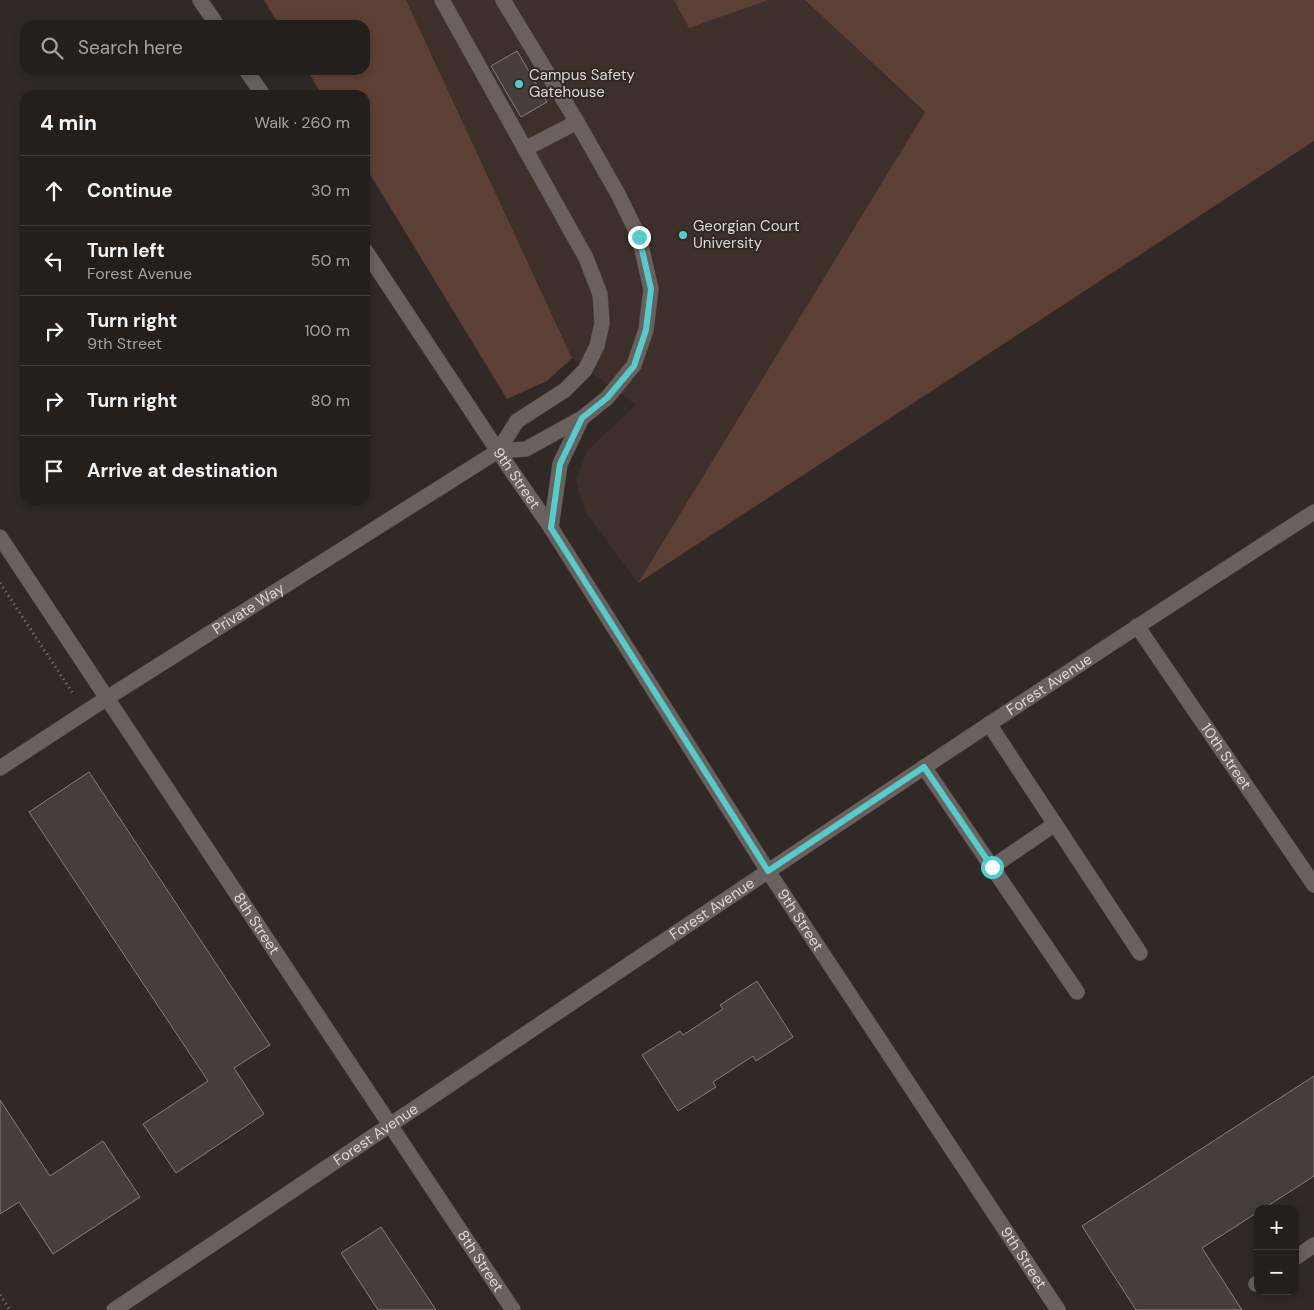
<!DOCTYPE html>
<meta charset="utf-8">
<style>
body{margin:0;font-family:"DM Sans",sans-serif;background:#2c2725;color:#f1f3f6}
.controls{position:absolute;right:15px;bottom:15px;display:grid;overflow:hidden;border-radius:10px;box-shadow:0 2px 8px #0003}
.controls button{width:45px;height:45px;display:grid;place-items:center;padding:0;border:0;border-bottom:1px solid #413d3b;background:#241f1c;color:#f1f3f6;font:25px sans-serif}
.stop{position:absolute;width:15px;height:15px;margin:-11px;border:4px solid #52cdcc;border-radius:50%;background:#fff}
.stop.end{background:#52cdcc;border-color:#fff;box-shadow:0 1px 5px #0008}
.list{margin:0;padding:0;list-style:none}
h2{display:flex;justify-content:space-between;align-items:center;height:65px;margin:0;padding:0 20px;font-size:21px}
h2 small{font-size:16px;font-weight:400;color:#a3a2a3}
.list li{display:grid;grid-template-columns:32px 1fr auto;gap:15px;align-items:center;box-sizing:border-box;height:70px;padding:0 20px;border-top:1px solid #413d3b}
.list b{display:block;font-size:19px;white-space:nowrap}
.list p{margin:0;font-size:16px;white-space:nowrap;color:#a3a2a3}
.list em{font-size:16px;font-style:normal;color:#a3a2a3}
.icon{flex:none;width:28px;height:28px;fill:none;stroke:currentColor;stroke-width:2;stroke-linecap:round;stroke-linejoin:round}
.map{position:relative;flex:none;width:1314px;height:1310px;overflow:hidden}
.search{position:absolute;background:#241f1c;box-shadow:0 2px 8px #0003;left:20px;top:20px;width:350px;height:55px;display:flex;align-items:center;gap:12px;box-sizing:border-box;padding:0 18px;border-radius:15px;color:#a3a2a3;font-size:19px}
.panel{position:absolute;background:#241f1c;box-shadow:0 2px 8px #0003;left:20px;top:90px;width:350px;height:415px;border-radius:15px}
.map>svg:first-child{display:block}
.built{fill:#3d302b}
.green{fill:#5c4034}
.building{fill:#463e3b;stroke:#877e7a}
.lines{fill:none;stroke-linecap:round;stroke-linejoin:round}
.service-casing{stroke:#4b4542;stroke-width:16}
.minor-casing{stroke:#4b4542;stroke-width:16}
.tertiary-casing{stroke:#4b4542;stroke-width:16}
.path{stroke:#817b78;stroke-width:3;stroke-dasharray:1 4;stroke-linecap:butt}
.service{stroke:#6a615e;stroke-width:15}
.minor{stroke:#6a615e;stroke-width:15}
.tertiary{stroke:#6a615e;stroke-width:15}
.route{stroke:#52cdcc;stroke-width:6}
.poi-dot{fill:#52cdcc;stroke:#302926;stroke-width:2}
.labels{text-anchor:middle;stroke-width:4;stroke-linejoin:round;paint-order:stroke}
.poi-label{font-size:15px;fill:#dcd7d5;stroke:#302926;text-anchor:start}
.street-label{font-size:15px;fill:#dcd7d5;stroke:#302926}
</style>
<div class="map">
<svg width="1314" height="1310" viewBox="0 0 1314 1310">
<rect width="100%" height="100%" fill="#302926"/>
<!-- built -->
<path class="built" d="M406,0H674L689,27L768,0H805L925,112L638,583L585,511L576,481L587,451L636,405L572,358Z"/>
<!-- green -->
<g class="green">
<path d="M264,0H406L572,358L547,381L507,399L365,166V95H322L307,70H365V25H279Z"/>
<path d="M674,0H768L689,28Z"/>
<path d="M805,0H1314V141L638,583L925,112Z"/>
</g>
<!-- building -->
<g class="building">
<path d="M517,51L547,102L521,117L491,66Z"/>
<path d="M89,772L270,1045L234,1068L264,1114L176,1173L143,1124L208,1081L29,812Z"/>
<path d="M757,981L793,1037L756,1061L753,1056L713,1082L716,1087L678,1111L642,1055L680,1031L683,1035L723,1009L720,1005Z"/>
<path d="M1314,1076V1176L1263,1209H1258V1212L1202,1248L1242,1310H1136L1082,1226Z"/>
<path d="M0,1100L50,1176L103,1141L140,1197L53,1254L19,1202L0,1214Z"/>
<path d="M381,1227L436,1310H378L341,1253Z"/>
</g>
<g class="lines">
<!-- service casing -->
<g class="service-casing">
<g id="service">
<path d="M525,149L577,122"/>
<path d="M989,724L1140,953"/>
<path d="M924,767L1077,992"/>
<path id="s1" d="M0,768L107,698L498,451"/>
<path d="M992,867L1055,824"/>
<path d="M1295,1258L1314,1245"/>
<path d="M1256,1284L1258,1283"/>
</g>
</g>
<!-- minor casing -->
<g class="minor-casing">
<g id="minor">
<path d="M200,0L217,25"/>
<path d="M442,0L586,258L600,294L602,323L597,346L585,370L565,390L517,421L498,451"/>
<path d="M503,0L577,122L618,194L639,237L651,289L646,330L634,365L607,398L582,418L560,464L551,528"/>
<path d="M246,70L263,95"/>
<path id="s2" d="M365,250L498,451L551,528L768,871L1058,1310"/>
<path d="M498,451L526,449L582,418"/>
<path id="s3" d="M0,537L513,1310"/>
<path id="s4" d="M1137,626L1314,885"/>
</g>
</g>
<!-- tertiary casing -->
<g class="tertiary-casing">
<g id="tertiary">
<path id="s5" d="M114,1310C514,1043 910,772 1314,512"/>
</g>
</g>
<!-- path -->
<g class="path">
<path d="M0,583L74,695"/>
<path d="M0,1295L10,1310"/>
</g>
<!-- service -->
<use href="#service" class="service"/>
<!-- minor -->
<use href="#minor" class="minor"/>
<!-- tertiary -->
<use href="#tertiary" class="tertiary"/>
</g>
<g class="lines">
<!-- route -->
<path class="route" d="M639,237L651,289L646,330L634,366L607,398L582,418L560,464L551,528L768,871L924,767L992,867"/>
</g>
<!-- markers -->
<g class="poi-dot">
<circle cx="519" cy="84" r="5"/>
<circle cx="683" cy="235" r="5"/>
</g>
<g class="labels">
<!-- poi labels -->
<g class="poi-label">
<text x="529" y="80">Campus Safety<tspan x="529" dy="17">Gatehouse</tspan></text>
<text x="693" y="231">Georgian Court<tspan x="693" dy="17">University</tspan></text>
</g>
<!-- street labels -->
<g class="street-label">
<text dy="5" stroke="none"><textPath href="#s2" startOffset="274">9th Street</textPath></text>
<text dy="5" stroke="none"><textPath href="#s1" startOffset="295">Private Way</textPath></text>
<text dy="5" stroke="none"><textPath href="#s5" startOffset="1125">Forest Avenue</textPath></text>
<text dy="5" stroke="none"><textPath href="#s4" startOffset="158">10th Street</textPath></text>
<text dy="5" stroke="none"><textPath href="#s5" startOffset="720">Forest Avenue</textPath></text>
<text dy="5" stroke="none"><textPath href="#s2" startOffset="799">9th Street</textPath></text>
<text dy="5" stroke="none"><textPath href="#s3" startOffset="464">8th Street</textPath></text>
<text dy="5" stroke="none"><textPath href="#s5" startOffset="315">Forest Avenue</textPath></text>
<text dy="5" stroke="none"><textPath href="#s2" startOffset="1204">9th Street</textPath></text>
<text dy="5" stroke="none"><textPath href="#s3" startOffset="869">8th Street</textPath></text>
</g>
</g>
</svg>
<div class="controls">
<button>+</button>
<button>−</button>
</div>
<div class="stop" style="left:992px;top:867px"></div>
<div class="stop end" style="left:639px;top:237px"></div>
<div class="search"><svg class="icon" aria-label="search" viewBox="0 0 24 24"><circle cx="10" cy="10" r="6"/><path d="M15 15l6 6"/></svg>Search here</div>
<section class="panel">
<h2>4 min<small>Walk · 260 m</small></h2>
<ul class="list">
<li><svg class="icon" aria-label="ahead" viewBox="0 0 24 24"><path d="M12 20V5M6 11l6-6 6 6"/></svg><div><b>Continue</b></div><em>30 m</em></li>
<li><svg class="icon" aria-label="left" viewBox="0 0 24 24"><path d="M17 20v-9H6M10 6l-5 5 5 5"/></svg><div><b>Turn left</b><p>Forest Avenue</p></div><em>50 m</em></li>
<li><svg class="icon" aria-label="right" viewBox="0 0 24 24"><path d="M7 20v-9h11M14 6l5 5-5 5"/></svg><div><b>Turn right</b><p>9th Street</p></div><em>100 m</em></li>
<li><svg class="icon" aria-label="right" viewBox="0 0 24 24"><path d="M7 20v-9h11M14 6l5 5-5 5"/></svg><div><b>Turn right</b></div><em>80 m</em></li>
<li><svg class="icon" aria-label="arrive" viewBox="0 0 24 24"><path d="M6 21V4h12l-3 4 3 4H6"/></svg><div><b>Arrive at destination</b></div></li>
</ul>
</section>
</div>
